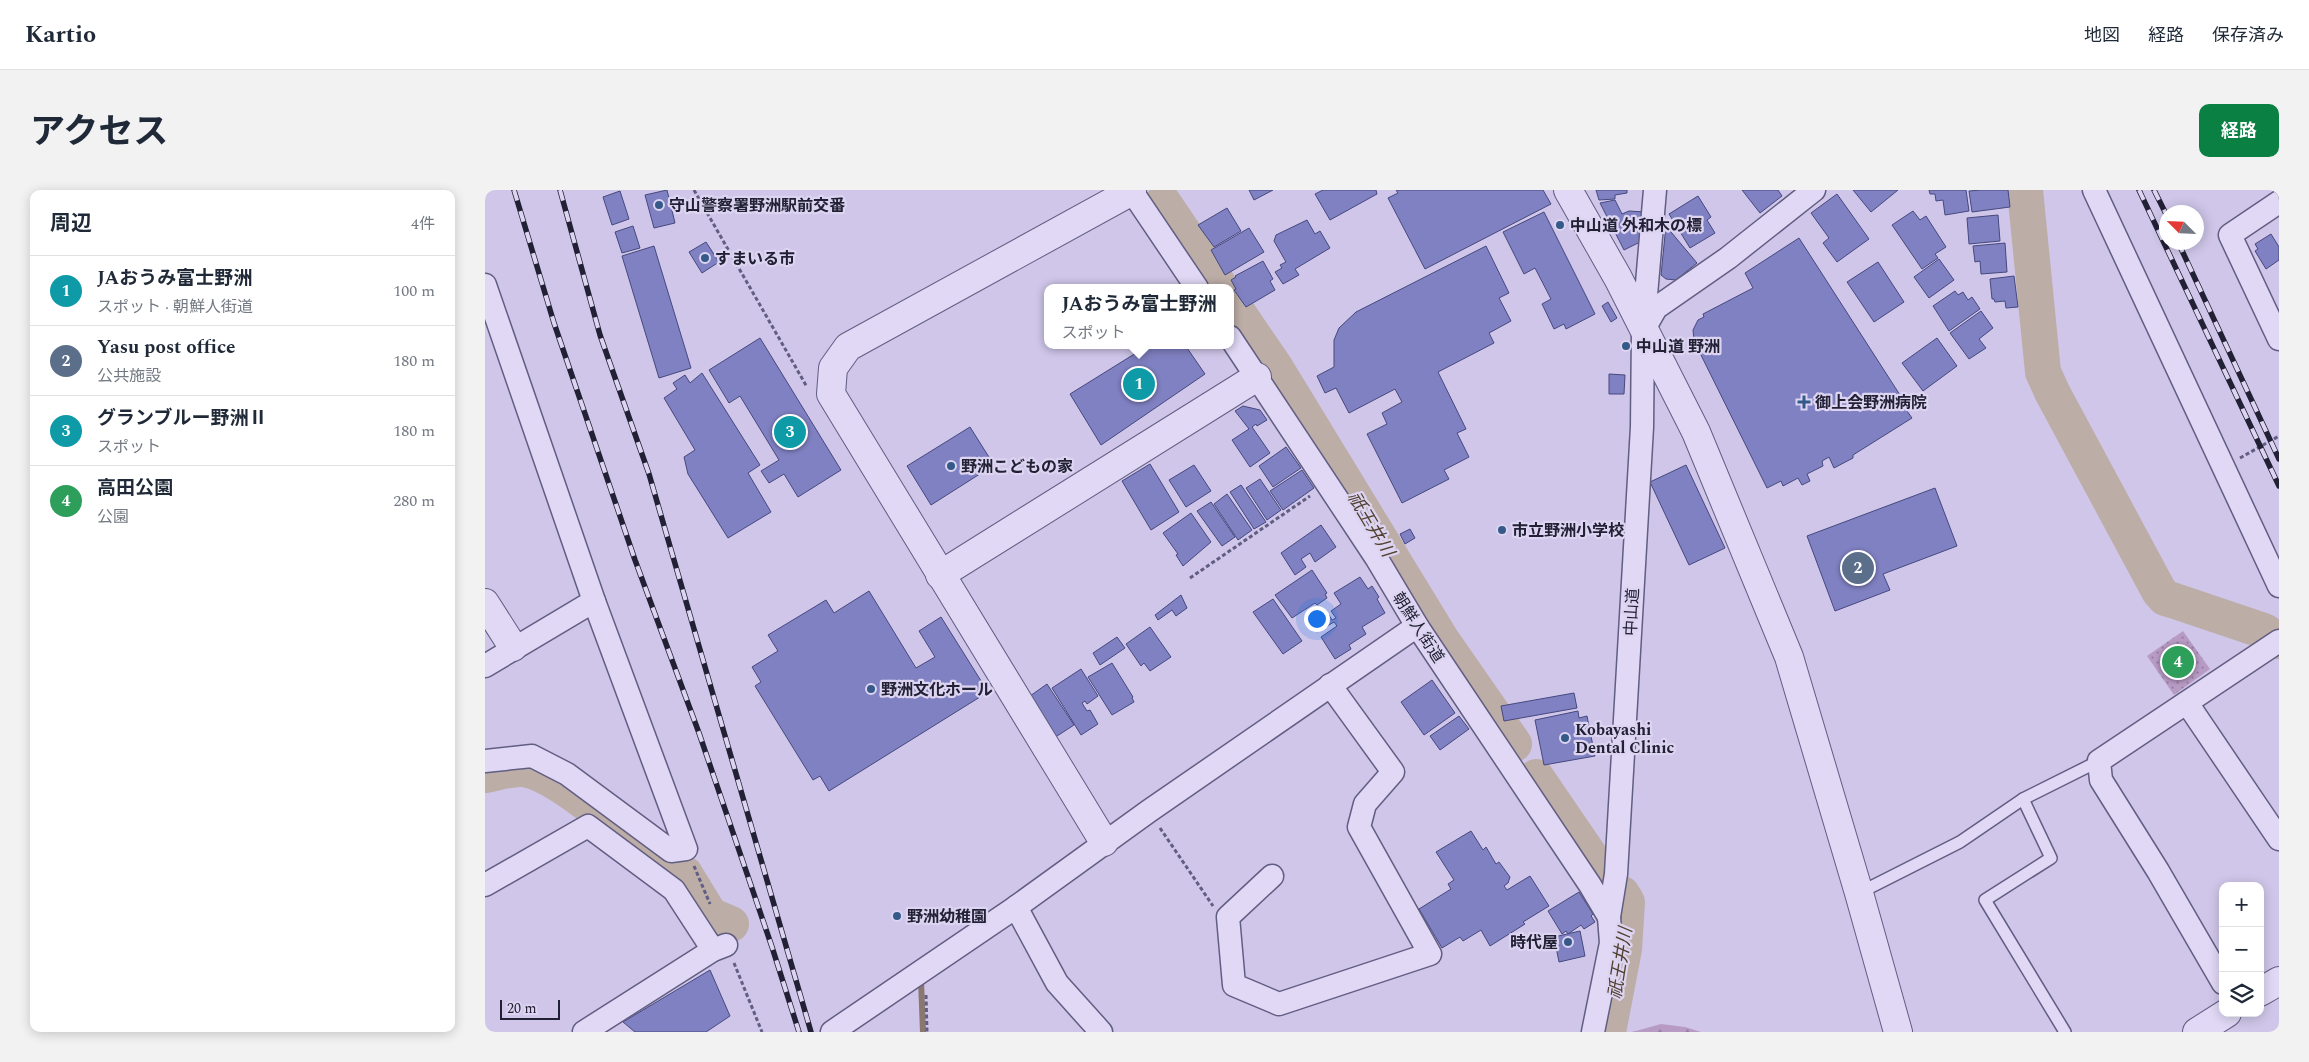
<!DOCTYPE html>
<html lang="ja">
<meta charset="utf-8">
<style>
body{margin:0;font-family:Spectral,"Noto Sans JP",serif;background:#f2f2f3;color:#1f2937}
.controls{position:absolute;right:15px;bottom:15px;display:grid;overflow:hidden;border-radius:10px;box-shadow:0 2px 12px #0003}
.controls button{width:45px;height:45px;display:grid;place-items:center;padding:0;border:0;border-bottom:1px solid #e0e1e3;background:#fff;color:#1f2937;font:25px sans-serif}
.compass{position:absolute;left:1674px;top:15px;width:45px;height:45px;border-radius:50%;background:#fff;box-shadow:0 2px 12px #0003;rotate:294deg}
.scale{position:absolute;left:15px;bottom:12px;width:60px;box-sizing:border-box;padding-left:5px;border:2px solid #212034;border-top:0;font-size:14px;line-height:18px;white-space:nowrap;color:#212034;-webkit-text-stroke:4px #dcd4f1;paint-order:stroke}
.you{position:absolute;left:831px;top:428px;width:18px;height:18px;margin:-12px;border:4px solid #fff;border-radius:50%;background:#1a73e8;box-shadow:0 0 0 8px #1a73e833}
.badge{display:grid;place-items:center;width:32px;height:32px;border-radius:50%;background:#0b8043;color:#fff;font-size:16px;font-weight:700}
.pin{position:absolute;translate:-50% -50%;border:2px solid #fff;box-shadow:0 1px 5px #0006}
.popup{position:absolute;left:559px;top:94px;width:190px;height:65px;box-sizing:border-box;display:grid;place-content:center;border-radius:10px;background:#fff;filter:drop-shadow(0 1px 4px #0005);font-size:16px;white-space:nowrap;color:#747a83}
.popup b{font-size:19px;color:#1f2937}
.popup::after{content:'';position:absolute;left:50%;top:100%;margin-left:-10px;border:10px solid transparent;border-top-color:#fff}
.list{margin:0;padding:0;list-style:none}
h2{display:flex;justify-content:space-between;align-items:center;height:65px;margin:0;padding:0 20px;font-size:21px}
h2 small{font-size:16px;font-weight:400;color:#747a83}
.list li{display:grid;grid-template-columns:32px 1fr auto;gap:15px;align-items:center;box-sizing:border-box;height:70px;padding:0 20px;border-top:1px solid #e0e1e3}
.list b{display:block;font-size:19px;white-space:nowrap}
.list p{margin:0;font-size:16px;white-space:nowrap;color:#747a83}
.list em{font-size:16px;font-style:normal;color:#747a83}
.icon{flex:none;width:28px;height:28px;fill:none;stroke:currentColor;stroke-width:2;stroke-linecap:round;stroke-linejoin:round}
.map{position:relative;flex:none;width:1794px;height:842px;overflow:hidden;border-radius:10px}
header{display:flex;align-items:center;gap:30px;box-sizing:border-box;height:70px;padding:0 25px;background:#fff;border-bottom:1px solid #e0e1e3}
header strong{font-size:24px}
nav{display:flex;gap:28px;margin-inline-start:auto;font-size:18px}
.intro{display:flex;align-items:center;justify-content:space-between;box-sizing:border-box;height:120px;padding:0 30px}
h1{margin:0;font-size:35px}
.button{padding:12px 22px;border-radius:10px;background:#0b8043;color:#fff;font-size:18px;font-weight:700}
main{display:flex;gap:30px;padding:0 30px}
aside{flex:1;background:#fff;border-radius:10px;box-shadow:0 2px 12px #0003}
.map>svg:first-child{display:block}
.forest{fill:url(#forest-firs)}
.park{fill:url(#park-dots)}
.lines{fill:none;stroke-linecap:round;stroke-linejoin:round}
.stream{stroke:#8a776f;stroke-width:6}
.river{stroke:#bdada7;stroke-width:36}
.building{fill:#8081c2;stroke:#46487e}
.service-casing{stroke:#615e82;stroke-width:14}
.minor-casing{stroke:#615e82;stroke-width:25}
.tertiary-casing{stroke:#615e82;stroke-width:30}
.path{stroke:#615e82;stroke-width:3;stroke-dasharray:4 2.5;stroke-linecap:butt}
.service{stroke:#e0d8f4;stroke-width:11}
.minor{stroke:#e0d8f4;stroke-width:22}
.tertiary{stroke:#e0d8f4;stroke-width:28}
.rail-casing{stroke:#212034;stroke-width:5.5}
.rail{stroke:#dcd4f1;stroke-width:4;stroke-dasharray:11;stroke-linecap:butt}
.poi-dot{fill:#355a89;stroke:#dcd4f1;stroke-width:2}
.labels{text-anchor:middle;stroke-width:4.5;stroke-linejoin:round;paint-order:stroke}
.poi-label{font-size:16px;font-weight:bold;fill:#212034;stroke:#dcd4f1;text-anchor:start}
.street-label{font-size:16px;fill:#212034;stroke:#dcd4f1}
.water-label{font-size:18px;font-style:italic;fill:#524131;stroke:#dcd4f1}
</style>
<header>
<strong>Kartio</strong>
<nav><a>地図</a><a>経路</a><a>保存済み</a></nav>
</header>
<div class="intro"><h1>アクセス</h1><a class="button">経路</a></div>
<main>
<aside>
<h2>周辺<small>4件</small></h2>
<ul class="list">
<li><span class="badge" style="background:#0f9aa8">1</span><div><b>JAおうみ富士野洲</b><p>スポット · 朝鮮人街道</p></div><em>100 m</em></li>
<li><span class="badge" style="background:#5c6f8a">2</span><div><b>Yasu post office</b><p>公共施設</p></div><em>180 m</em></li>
<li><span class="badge" style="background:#0f9aa8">3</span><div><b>グランブルー野洲Ⅱ</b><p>スポット</p></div><em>180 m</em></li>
<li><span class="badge" style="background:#2e9e5b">4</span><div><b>高田公園</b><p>公園</p></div><em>280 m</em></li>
</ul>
</aside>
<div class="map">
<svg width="1794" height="842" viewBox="0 0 1794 842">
<defs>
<pattern id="forest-firs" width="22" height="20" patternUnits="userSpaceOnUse" patternTransform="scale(1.25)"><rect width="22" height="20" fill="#b89bc5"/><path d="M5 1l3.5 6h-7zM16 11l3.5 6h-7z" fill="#957ea1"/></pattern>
<pattern id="park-dots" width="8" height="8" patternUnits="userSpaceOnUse" patternTransform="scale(1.25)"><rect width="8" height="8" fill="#b89bc5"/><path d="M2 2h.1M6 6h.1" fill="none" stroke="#957ea1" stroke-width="1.8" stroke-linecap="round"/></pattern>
</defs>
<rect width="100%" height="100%" fill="#cfc6e9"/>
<!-- forest -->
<path class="forest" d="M1176,834L1200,837L1216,842H1147Z"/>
<!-- park -->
<path class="park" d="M1698,441L1725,479L1689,505L1662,466Z"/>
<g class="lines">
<!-- stream -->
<path class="stream" d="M436,790L438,842"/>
<!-- river -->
<g class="river">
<path d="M1540,0L1558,182L1567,202L1674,401L1680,408L1690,411L1779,441L1794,451"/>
<path d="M678,12L736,98"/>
<path d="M745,111L790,177L956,449L1029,554"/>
<path d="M0,585C11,583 27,578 38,579C74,584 136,643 168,665C178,673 188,681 200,684L225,725L246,734"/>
<path d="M1051,587L1120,688"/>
<path d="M1123,842L1139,759L1142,712L1137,704"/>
</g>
</g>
<!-- building -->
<g class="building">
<path d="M182,0L190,33L169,38L160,5Z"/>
<path d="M764,0H788L769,10Z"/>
<path d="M838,0H891L892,4L845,30L830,4Z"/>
<path d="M911,0H1058L1066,14L940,79L903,8L913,3Z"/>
<path d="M1111,0H1142V3L1130,5V9L1114,10Z"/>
<path d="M1257,0H1293L1297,6L1275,23Z"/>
<path d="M1368,0H1413L1386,22Z"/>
<path d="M1444,0H1481L1484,21L1460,25L1458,10L1451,11L1450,4H1445Z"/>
<path d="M1496,0H1523L1525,17L1487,22L1484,1Z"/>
<path d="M135,1L144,29L127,35L118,7Z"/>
<path d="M1352,4L1384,49L1352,72L1338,53L1344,48L1326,23Z"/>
<path d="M1213,6L1226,27L1222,30L1230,43L1205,58L1184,24Z"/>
<path d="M1130,10L1137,24L1144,21L1160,22L1157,51L1139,60L1115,13Z"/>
<path d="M742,18L756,41L729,57L713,35Z"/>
<path d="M1428,21L1435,30L1441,26L1461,57L1450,64L1453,68L1437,79L1407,35Z"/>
<path d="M1059,22L1110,124L1081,139L1079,134L1069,139L1057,114L1066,109L1050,78L1039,84L1018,42Z"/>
<path d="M1513,25L1515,51L1484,54L1482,28Z"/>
<path d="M822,30L830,44L835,41L845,58L810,79L814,85L798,94L790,82L797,78L795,75L801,72L789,51L791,45Z"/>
<path d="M1183,34L1186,42L1212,73L1191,90L1181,89L1176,85L1181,35Z"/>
<path d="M148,36L155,58L137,63L130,42Z"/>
<path d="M764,38L779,62L740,85L726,60Z"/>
<path d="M1786,44L1794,57V70L1781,79L1770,61L1773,59L1770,54Z"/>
<path d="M1314,48L1424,219L1422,221L1427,228L1368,265V268L1349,278L1344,267L1337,271L1338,276L1322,284L1325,291L1317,295L1313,288L1298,296L1296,291L1282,298L1209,151L1208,140L1213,130L1219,127L1218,124L1268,98L1260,83Z"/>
<path d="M221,52L234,72L217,83L204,62Z"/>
<path d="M1520,53L1522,82L1496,84L1495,71L1490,72L1488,56Z"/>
<path d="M169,56L206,178L174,188L137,66Z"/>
<path d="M1001,56L1024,103L1014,108L1026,131L1004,143L1009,153L953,182L981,239L972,243L984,267L959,280L964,289L917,313L882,244L902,234L897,223L917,212L910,199L864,223L851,198L840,203L832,186L849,177V150L854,138L871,122Z"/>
<path d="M1454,69L1469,90L1444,108L1429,87Z"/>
<path d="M778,71L788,89L785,91L790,100L761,117L749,100L751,99L746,90L751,87L750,86Z"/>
<path d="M1393,72L1419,112L1389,132L1362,92Z"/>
<path d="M1529,86L1533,117L1521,118L1520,111L1510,112L1509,109H1507L1505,89Z"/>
<path d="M1470,101L1473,105L1478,102L1483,110L1487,107L1495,119L1464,141L1448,116Z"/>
<path d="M1123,112L1132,128L1126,132L1117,116Z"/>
<path d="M1496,121L1508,138L1494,149L1501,158L1484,169L1465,143Z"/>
<path d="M275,148L356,280L313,307L299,284L284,293L276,281L294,270L255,206L244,213L224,180Z"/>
<path d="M1452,148L1472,176L1438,201L1417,173Z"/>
<path d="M649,155H700L720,184L616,255L585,204L651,163L647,157Z"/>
<path d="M217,183L275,275L263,283L286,322L243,348L203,284L199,267L210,260L179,208L192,199L188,193L200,185L205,193Z"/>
<path d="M1124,184L1140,185L1139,204H1124Z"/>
<path d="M758,216L775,220L782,230L772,236L771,234L767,237L785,263L765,277L747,250L764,239L750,221Z"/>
<path d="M485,237L509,275L446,315L422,276Z"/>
<path d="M801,257L816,278L788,297L774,276Z"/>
<path d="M665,274L694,322L666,340L637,291Z"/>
<path d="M709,275L726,301L701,317L684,290Z"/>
<path d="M1201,275L1240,358L1204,375L1165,292Z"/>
<path d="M817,280L829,298L798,320L785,301Z"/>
<path d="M775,289L796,320L782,330L761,298Z"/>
<path d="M756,295L781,332L769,339L745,302Z"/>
<path d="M1450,298L1472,356L1398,384L1405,400L1350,421L1322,346Z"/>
<path d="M742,304L767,340L753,350L729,314Z"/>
<path d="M726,312L750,347L737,356L712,321Z"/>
<path d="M706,323L726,352L698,376L691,365L693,364L678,343Z"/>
<path d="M836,335L851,357L830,372L825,363L816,369L821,377L810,385L796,363Z"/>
<path d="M925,339L930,348L920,354L915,344Z"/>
<path d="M827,380L842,403L840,404L842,408L832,415L830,413L807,428L790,405Z"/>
<path d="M875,387L883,399L887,396L894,407L892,409L900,423L877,437L881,444L864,455L866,459L850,469L836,447L852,436L849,432L832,442L824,431L841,420L847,430L851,428L846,421L856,414L849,403Z"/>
<path d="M384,401L431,478L450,467L434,441L456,427L503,502L344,601L335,586L328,590L270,496L276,492L267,477L293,461L283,445L341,410L349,423Z"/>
<path d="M696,405L702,418L691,426L687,420L673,430L670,425Z"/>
<path d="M788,409L817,451L798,464L768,422Z"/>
<path d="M665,437L686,467L665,481L659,473L656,476L641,454Z"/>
<path d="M632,447L640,458L615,475L608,463Z"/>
<path d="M627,473L648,507L647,508L649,512L627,525L603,487Z"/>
<path d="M596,479L613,506L602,514L600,511L597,513L602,521L605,520L613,534L596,545L567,498Z"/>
<path d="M947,490L970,523L939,545L916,512Z"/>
<path d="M562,494L589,535L569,548L545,506Z"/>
<path d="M1089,503L1092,518L1019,531L1016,516Z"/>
<path d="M1093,521L1094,528L1102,526L1110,566L1059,575L1050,530Z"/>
<path d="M974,526L984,539L955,560L945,546Z"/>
<path d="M986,641L998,660L1001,657L1011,674L1014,672L1025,687L1023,693L1019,696L1022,700L1045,686L1064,716L1038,732L1040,734L1005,756L996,740L978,751L975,747L957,758L934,719L966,699L963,694L969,690L951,662Z"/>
<path d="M1094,702L1108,724L1106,726L1110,732L1099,739L1096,735L1083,744L1081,741L1077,744L1063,721Z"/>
<path d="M1095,741L1100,766L1074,772L1069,747Z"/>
<path d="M225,780L245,826L221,842H150L138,832Z"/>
</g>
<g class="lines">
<!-- service casing -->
<g class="service-casing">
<g id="service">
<path d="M1538,609L1566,668L1500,710L1580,842"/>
<path d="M1374,703L1475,652L1538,609L1614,571"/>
</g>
</g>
<!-- minor casing -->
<g class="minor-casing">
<g id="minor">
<path d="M646,0L712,98"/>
<path d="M1609,0L1794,396"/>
<path d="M1794,12L1745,45L1794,149"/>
<path d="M0,95L109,411L0,476"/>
<path d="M1159,139L1171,118L1243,68L1329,0"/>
<path d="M745,147L892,369L932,436L1105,695L1124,727"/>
<path d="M1702,513L1794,649"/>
<path d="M0,571L47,566L82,584L186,661L201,659L109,411"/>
<path d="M787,686L743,727L749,795L794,814L945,764L874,637L880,614L908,582L845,495"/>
<path d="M0,695L103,636L189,700L228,760"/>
<path d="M531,717L572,793L616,842"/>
<path d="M1738,793L1673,681L1616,590L1614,571L1794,451"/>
<path d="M99,842L228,760L241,755"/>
<path d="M347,842L531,717L664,621L932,436"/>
<path d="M1108,842L1126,753L1124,727L1131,684L1157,237L1158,140L1170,0"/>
</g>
</g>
<!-- tertiary casing -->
<g class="tertiary-casing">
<g id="tertiary">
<path d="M1083,0L1133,88L1211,242L1304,467L1374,703L1413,842"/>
<path d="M455,385L772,187"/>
<path d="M0,413L28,457"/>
<path d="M619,652L346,204L348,178L363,157L647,1"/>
<path d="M1775,802L1794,791"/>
<path d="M1712,842L1742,823"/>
</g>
</g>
<!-- path -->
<g class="path">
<path d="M209,0L322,197"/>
<path d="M1755,268L1794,246"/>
<path d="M705,388L825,306"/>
<path d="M675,638L728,716"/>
<path d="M209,676L225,714"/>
<path d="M249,773L277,842"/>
<path d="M441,805L442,842"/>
</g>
<!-- service -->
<use href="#service" class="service"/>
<!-- minor -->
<use href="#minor" class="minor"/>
<!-- tertiary -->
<use href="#tertiary" class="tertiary"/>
<!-- rail casing -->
<g class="rail-casing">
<g id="rail">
<path d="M29,0L69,133L150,370L214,543L287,757L314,842"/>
<path d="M75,0L115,145L164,284L326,842"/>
<path d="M1654,0L1794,296"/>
<path d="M1669,0L1682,26"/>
<path d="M1693,52L1794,269"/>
</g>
</g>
<!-- rail -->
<use href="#rail" class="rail"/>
</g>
<!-- markers -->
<g class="poi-dot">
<circle cx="174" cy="15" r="5"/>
<circle cx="1075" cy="35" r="5"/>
<circle cx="220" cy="68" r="5"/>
<circle cx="1141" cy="156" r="5"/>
<path d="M1316.5 204.5h5v5h5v5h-5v5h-5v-5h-5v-5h5z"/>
<circle cx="466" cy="276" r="5"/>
<circle cx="1017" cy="340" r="5"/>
<circle cx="386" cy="499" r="5"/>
<circle cx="1080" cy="548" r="5"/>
<circle cx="412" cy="726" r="5"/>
<circle cx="1083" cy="752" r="5"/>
</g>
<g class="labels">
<!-- poi labels -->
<g class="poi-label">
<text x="184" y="21">守山警察署野洲駅前交番</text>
<text x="1085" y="41">中山道 外和木の標</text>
<text x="230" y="74">すまいる市</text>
<text x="1151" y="162">中山道 野洲</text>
<text x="1330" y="218">御上会野洲病院</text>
<text x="476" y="282">野洲こどもの家</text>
<text x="1027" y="346">市立野洲小学校</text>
<text x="396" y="505">野洲文化ホール</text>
<text x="1090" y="545">Kobayashi<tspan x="1090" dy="18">Dental Clinic</tspan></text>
<text x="422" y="732">野洲幼稚園</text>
<text x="1073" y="758" text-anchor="end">時代屋</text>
</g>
<!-- street labels -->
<g class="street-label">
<text transform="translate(1146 422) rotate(-87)" y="6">中山道</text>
<text transform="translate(934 437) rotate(57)" y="6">朝鮮人街道</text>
</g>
<!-- water labels -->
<g class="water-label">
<text transform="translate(886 334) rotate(59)" y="6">祇王井川</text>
<text transform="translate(1135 773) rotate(-81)" y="6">祇王井川</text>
</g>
</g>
</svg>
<div class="controls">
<button>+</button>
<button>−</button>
<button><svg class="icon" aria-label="layers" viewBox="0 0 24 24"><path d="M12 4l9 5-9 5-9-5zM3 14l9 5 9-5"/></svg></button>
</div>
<svg class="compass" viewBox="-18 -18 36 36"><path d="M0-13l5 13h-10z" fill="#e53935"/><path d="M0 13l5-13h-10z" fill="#747a83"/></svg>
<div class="scale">20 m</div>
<div class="you"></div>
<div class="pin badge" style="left:654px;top:194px;background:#0f9aa8">1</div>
<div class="popup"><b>JAおうみ富士野洲</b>スポット</div>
<div class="pin badge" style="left:1373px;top:378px;background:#5c6f8a">2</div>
<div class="pin badge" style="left:305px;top:242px;background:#0f9aa8">3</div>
<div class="pin badge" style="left:1693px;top:472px;background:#2e9e5b">4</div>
</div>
</main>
